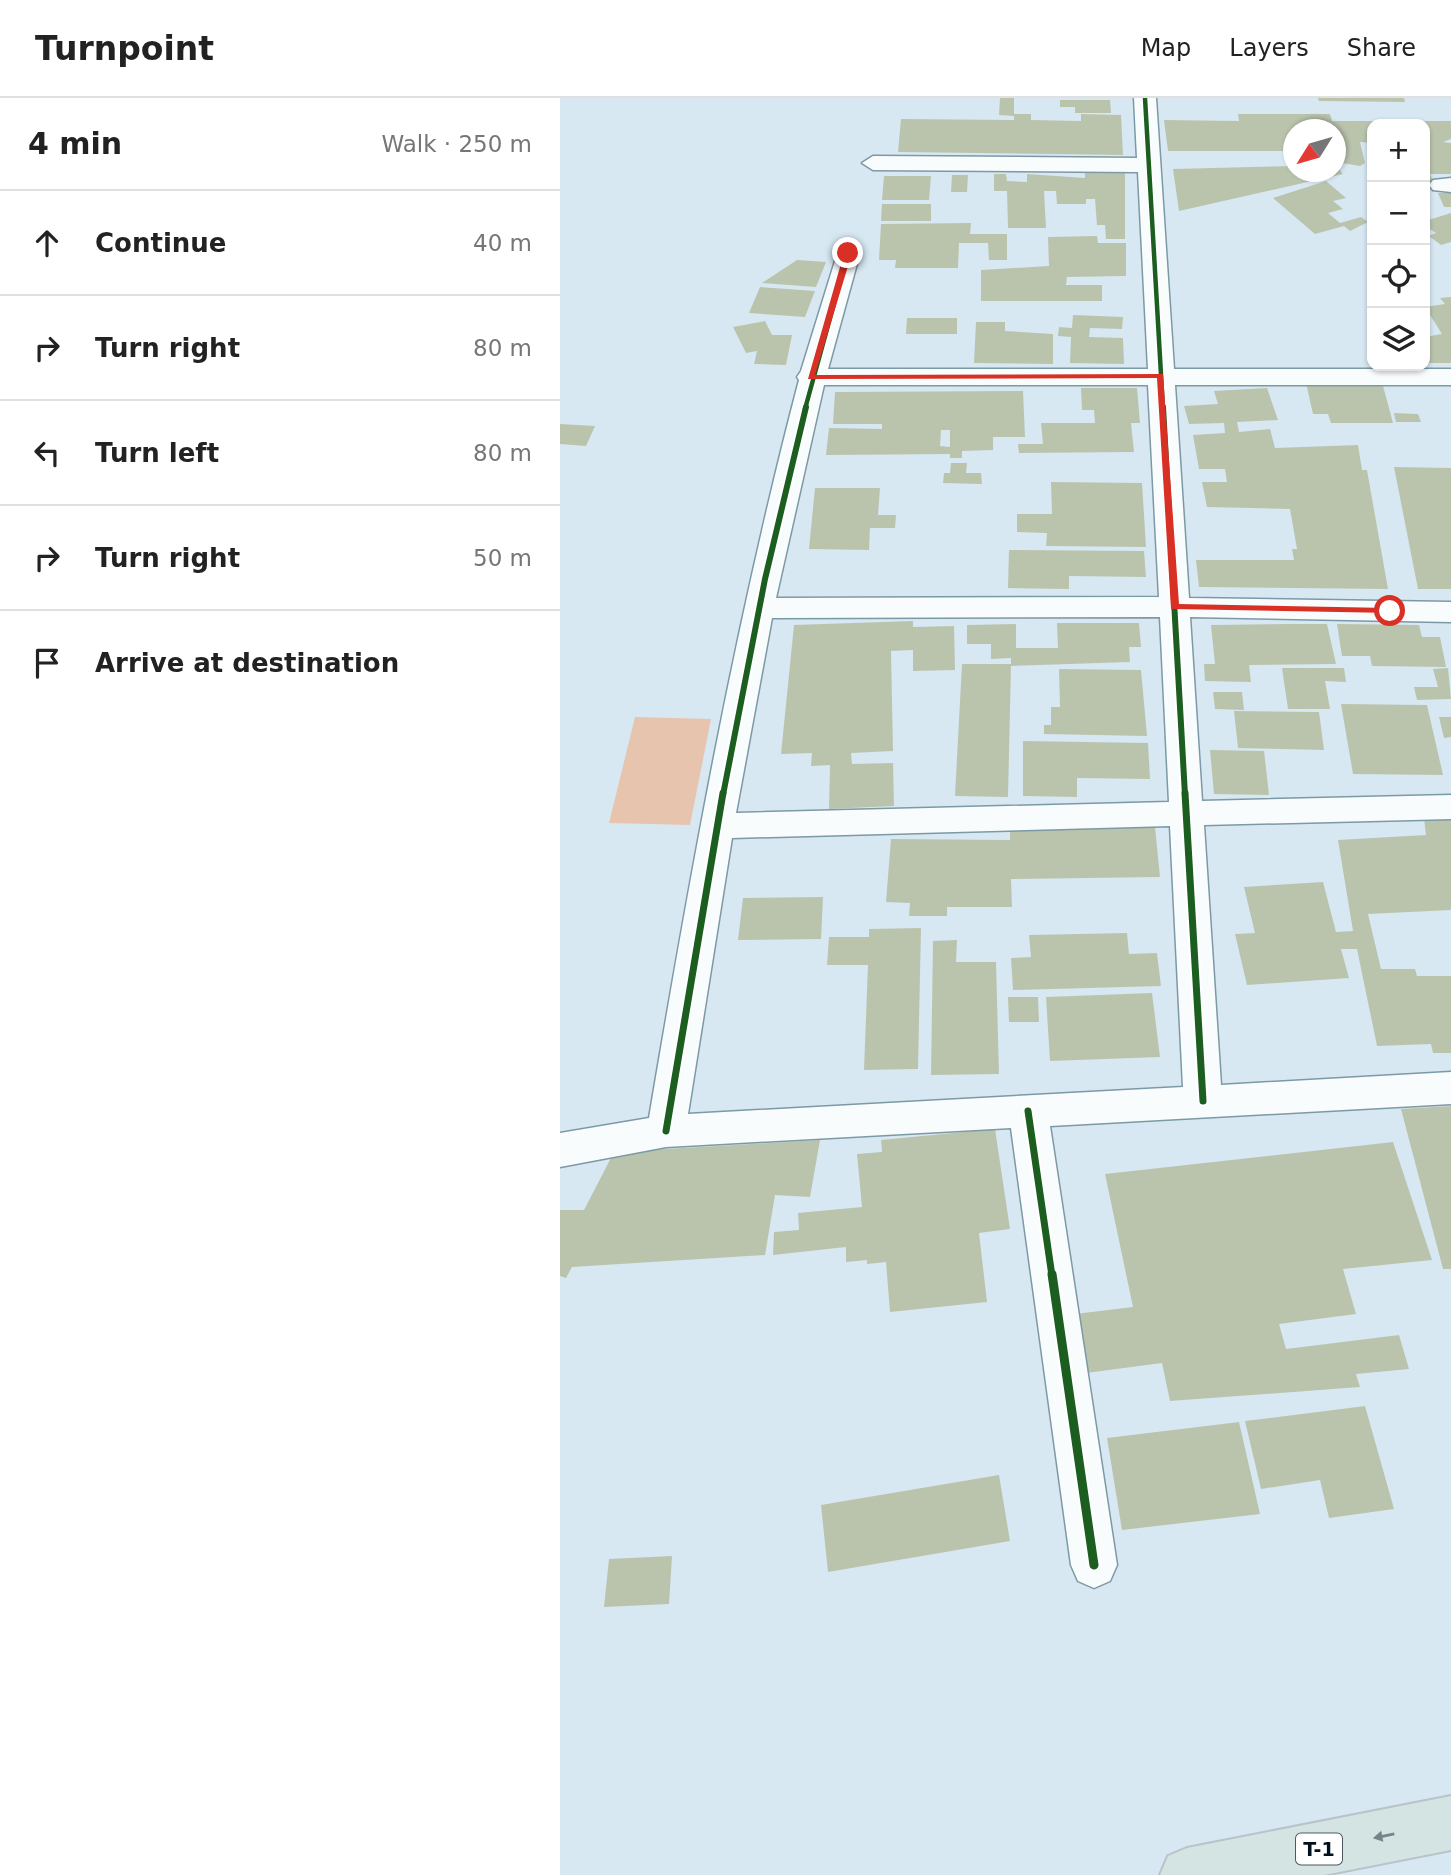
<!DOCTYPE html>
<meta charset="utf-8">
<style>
body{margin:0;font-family:"DejaVu Sans",sans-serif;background:#f6f6f6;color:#222}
.controls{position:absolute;right:21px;top:21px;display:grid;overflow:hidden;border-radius:14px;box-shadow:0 2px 5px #0004}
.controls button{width:63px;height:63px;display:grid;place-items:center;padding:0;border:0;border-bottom:2px solid #e0e0e0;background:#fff;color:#222;font:35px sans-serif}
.compass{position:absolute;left:723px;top:21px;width:63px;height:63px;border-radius:50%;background:#fff;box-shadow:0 2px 5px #0004;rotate:233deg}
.stop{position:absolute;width:21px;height:21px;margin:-16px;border:5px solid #d93025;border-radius:50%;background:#fff}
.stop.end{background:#d93025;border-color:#fff;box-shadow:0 2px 7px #0008}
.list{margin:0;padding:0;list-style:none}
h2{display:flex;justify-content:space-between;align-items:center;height:91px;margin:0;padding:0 28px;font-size:30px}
h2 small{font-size:23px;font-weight:400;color:#767676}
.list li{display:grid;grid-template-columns:46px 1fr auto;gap:21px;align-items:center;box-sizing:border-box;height:105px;padding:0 28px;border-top:2px solid #e0e0e0}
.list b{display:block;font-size:26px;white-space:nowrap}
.list em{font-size:23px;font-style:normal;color:#767676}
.icon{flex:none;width:38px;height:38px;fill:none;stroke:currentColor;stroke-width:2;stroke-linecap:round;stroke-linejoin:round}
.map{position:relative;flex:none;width:891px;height:1777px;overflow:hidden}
header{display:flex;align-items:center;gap:42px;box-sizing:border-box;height:98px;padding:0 35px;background:#fff;border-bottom:2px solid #e0e0e0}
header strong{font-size:33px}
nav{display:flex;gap:38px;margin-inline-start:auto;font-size:24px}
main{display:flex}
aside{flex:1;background:#fff}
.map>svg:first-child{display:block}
.green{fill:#e7c4ad}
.building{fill:#bac4ad;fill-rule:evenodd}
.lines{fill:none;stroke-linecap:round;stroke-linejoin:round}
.street-casing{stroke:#7c99a6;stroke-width:3}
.highway-casing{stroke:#b9c3c9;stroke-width:4}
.street{fill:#f9fcfd;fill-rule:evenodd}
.highway{fill:#d3e4e2;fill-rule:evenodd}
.cycleway-far3-casing{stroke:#fff;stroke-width:7}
.cycleway-far2-casing{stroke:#fff;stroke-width:10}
.cycleway-far1-casing{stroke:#fff;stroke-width:11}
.cycleway-casing{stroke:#fff;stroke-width:13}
.cycleway-far3{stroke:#1b5e20;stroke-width:4.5}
.cycleway-far2{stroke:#1b5e20;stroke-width:6}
.cycleway-far1{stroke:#1b5e20;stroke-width:7}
.cycleway{stroke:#1b5e20;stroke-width:9}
.oneway{fill:#748589}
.route{fill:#d93025}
.labels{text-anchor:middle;stroke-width:6;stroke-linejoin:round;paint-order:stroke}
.shield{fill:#fff;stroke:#4c5861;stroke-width:2}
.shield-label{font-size:19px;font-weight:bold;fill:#00101d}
</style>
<header>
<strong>Turnpoint</strong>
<nav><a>Map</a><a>Layers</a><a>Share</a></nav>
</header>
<main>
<aside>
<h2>4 min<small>Walk · 250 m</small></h2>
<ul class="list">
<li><svg class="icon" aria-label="ahead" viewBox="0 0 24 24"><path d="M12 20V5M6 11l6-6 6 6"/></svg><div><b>Continue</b></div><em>40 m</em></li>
<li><svg class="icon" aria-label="right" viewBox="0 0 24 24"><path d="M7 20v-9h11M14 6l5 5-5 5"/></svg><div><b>Turn right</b></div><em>80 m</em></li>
<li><svg class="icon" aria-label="left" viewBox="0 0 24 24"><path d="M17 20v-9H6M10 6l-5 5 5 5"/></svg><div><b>Turn left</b></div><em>80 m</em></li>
<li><svg class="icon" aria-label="right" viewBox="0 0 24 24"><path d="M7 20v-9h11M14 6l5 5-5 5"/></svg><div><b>Turn right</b></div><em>50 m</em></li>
<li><svg class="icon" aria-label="arrive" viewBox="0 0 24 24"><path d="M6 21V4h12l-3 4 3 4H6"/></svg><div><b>Arrive at destination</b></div></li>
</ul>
</aside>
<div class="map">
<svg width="891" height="1777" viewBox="0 0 891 1777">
<rect width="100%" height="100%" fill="#d7e8f3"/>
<!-- green -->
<path class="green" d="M75,619L151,621L130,727L49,725Z"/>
<!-- building -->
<g class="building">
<path d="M440,0H454V16H471V22L521,23V16L561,17L563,57L338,54L341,21L454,22V18L439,17Z"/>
<path d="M758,0H844L845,4L759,3Z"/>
<path d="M500,2H550L551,15H515V9H500Z"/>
<path d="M678,16H770L772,23H891V41L883,44L891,45V76H870L873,83H865V58H869L865,51V26H812V45L800,44L805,65L800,68L776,64V58H781L780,54L776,53V32H734V53H608L604,22L679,23Z"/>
<path d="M776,67L783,76L619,113L613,71L734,68V74H776Z"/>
<path d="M525,73L565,74V141H546L545,127H537L535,101H526V106H497L496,93H484L486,130H448L447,93H434V76H446L447,83L467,84V76L525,80Z"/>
<path d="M392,77H408L407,94H391Z"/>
<path d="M324,78H371L369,102H322Z"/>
<path d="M766,83L786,100L773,103L783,111L768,115L780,125L801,119L808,124L790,133L784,128L755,136L713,100Z"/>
<path d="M884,88H891V109H884L878,95H887Z"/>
<path d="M322,106H371V123H321Z"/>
<path d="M891,115V144L881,147L869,138L876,135L865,128V123Z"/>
<path d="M411,125L410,136H447V162H429L428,145H399L398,170H335L336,162H319L321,126Z"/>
<path d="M537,138L538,145H566V178L507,179L506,187H542V203H421V172L489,168L488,139Z"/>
<path d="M237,162L266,164L256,189L202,185Z"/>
<path d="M200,189L255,193L245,219L189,215Z"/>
<path d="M891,199V265H865V239L882,236L865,209L885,206L880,200Z"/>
<path d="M513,217L563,219L562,231L530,230L529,239L563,240L564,266L510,265L511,239L498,238L499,229L512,230Z"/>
<path d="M347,220H397V236H346Z"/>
<path d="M205,223L212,237H232L226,267L194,266L197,253L186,255L173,229Z"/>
<path d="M416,224H445V233L493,236V266L414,265Z"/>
<path d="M822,284L833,325H771L768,316H753L746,285Z"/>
<path d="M521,290H577L580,325H571L574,354L459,355L458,346H483L481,325H535L534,312H522Z"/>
<path d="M707,290L718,322L677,324L679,334L710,331L715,350L798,347L802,372H807L828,491L639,489L636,462H734L732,451H737L730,411L647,409L642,384H667L665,371H639L633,337L665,335L664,325L629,326L624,308L658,306L654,293Z"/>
<path d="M463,293L465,339H433V352L402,353V360H390V356L266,357L269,330L322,331V326H273L275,294ZM381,332H390V349L380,348Z"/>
<path d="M834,315L858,316L861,324H836Z"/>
<path d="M0,326L35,328L26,348L0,346Z"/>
<path d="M391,365H407L406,375H421L422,386L383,385L384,375H390Z"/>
<path d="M834,369L891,370V491H858Z"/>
<path d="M491,384L582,385L586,449L486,448L487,435L457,434V416H492Z"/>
<path d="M255,390H320L318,417H336L335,430H310L309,452L249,451Z"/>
<path d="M449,452L584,453L586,479L509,478V491L448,490Z"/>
<path d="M353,523V529L394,528L395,572L353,573V552L331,553L333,653L291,655L292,666L333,665L334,708L269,711L270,667L251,668L252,655L221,656L234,527Z"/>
<path d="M497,525H579L581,549H569L570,564L451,568V560L431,561V546H407V527L456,526V550H498Z"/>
<path d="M729,526H767L776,566L689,567L691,584L645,583L644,566H655L651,527Z"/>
<path d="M777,526L859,527L862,539H880L886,569L812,568L810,558H782Z"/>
<path d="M402,566H451L448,699L395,698Z"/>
<path d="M722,570H784L786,584L765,583L770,611H728Z"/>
<path d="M888,570L891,601L857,602L854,589H878L873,571Z"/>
<path d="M499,571L581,572L587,638L484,636V627H491V609H500Z"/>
<path d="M653,594H682L684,612L655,611Z"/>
<path d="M781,606L867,607L883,677L793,676Z"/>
<path d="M674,613L759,614L764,652L678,650Z"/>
<path d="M879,619H891V639L884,640Z"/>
<path d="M463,643L588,645L590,681L517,680V699L463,698Z"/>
<path d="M650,652L704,653L709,697L654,696Z"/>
<path d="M864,720H891V812L808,816L821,871H855L857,878H891V955H873L871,946L817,948L797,851H781L789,880L687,887L675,836L695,835L684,789L763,784L776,834L793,833L778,742L866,737Z"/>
<path d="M595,729L600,779L451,781L452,809H387V818H349L350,805L326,804L331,741L450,742V730Z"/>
<path d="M263,799L261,841L178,842L183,800Z"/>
<path d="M361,830L358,971L304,972L308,867H267L269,839H309V831Z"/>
<path d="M567,835L569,856L597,855L601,888L453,892L451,860L471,859L469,837Z"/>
<path d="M397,842L396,864H436L439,976L371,977L373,843Z"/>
<path d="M592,895L600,959L490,963L486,899Z"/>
<path d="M448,899H478L479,924H449Z"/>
<path d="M891,1008V1171H883L841,1011Z"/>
<path d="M435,1031L450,1131L419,1135L427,1204L330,1214L326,1164L307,1166V1162L286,1164V1149L213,1157L214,1134L239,1132L238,1115L302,1109L297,1056L322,1054L321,1042Z"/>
<path d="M260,1042L250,1099L215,1097L205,1157L12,1169L6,1180L0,1178V1112H24L54,1054Z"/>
<path d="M833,1044L872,1162L783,1171L796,1216L719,1226L726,1251L839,1237L849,1271L796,1276L800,1289L610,1303L602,1265L526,1275L515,1216L573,1209L545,1076Z"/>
<path d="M805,1308L834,1411L769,1420L760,1382L701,1391L685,1323Z"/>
<path d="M679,1324L700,1416L562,1432L547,1340Z"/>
<path d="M439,1377L450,1443L268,1474L261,1407Z"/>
<path d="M112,1458L109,1506L44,1509L49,1461Z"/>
</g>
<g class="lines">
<!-- street casing -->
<g class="street-casing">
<g id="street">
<path d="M574,0H596L614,271H891V287H615L629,500L891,504V524L630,519L642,703L891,697V721L644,727L661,987L891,974V1006L490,1028L557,1467L550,1483L534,1490L518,1483L511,1467L451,1030L106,1049L0,1069V1035L89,1020C131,772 175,526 239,282L237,279L241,273L279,150H297L300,155L268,271H588L578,74L313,72L302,65L313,58L577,60ZM264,287H588L599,499L216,500ZM600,519L609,704L176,715L212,520ZM610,728L623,989L128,1016L172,740Z"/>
<path d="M891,80V94L873,92L869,87L873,82Z"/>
</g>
</g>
<!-- highway casing -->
<g class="highway-casing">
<path id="highway" d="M891,1698V1752L764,1777H600L608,1758L627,1750Z"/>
</g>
<!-- street -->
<use href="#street" class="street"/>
<!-- highway -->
<use href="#highway" class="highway"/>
<!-- cycleway-far3 casing -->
<g class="cycleway-far3-casing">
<g id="cycleway-far3">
<path d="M585,0L603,311"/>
<path d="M245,311L288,155"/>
</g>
</g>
<!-- cycleway-far2 casing -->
<g class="cycleway-far2-casing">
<g id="cycleway-far2">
<path d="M603,309L625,697"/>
<path d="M163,697L205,481L246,309"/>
</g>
</g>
<!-- cycleway-far1 casing -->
<g class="cycleway-far1-casing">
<g id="cycleway-far1">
<path d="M625,695L643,1003"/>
<path d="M468,1013L492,1178"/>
<path d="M106,1033L163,695"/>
</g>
</g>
<!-- cycleway casing -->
<g class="cycleway-casing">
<path id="cycleway" d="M492,1176L534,1467"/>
</g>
<!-- cycleway-far3 -->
<use href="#cycleway-far3" class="cycleway-far3"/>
<!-- cycleway-far2 -->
<use href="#cycleway-far2" class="cycleway-far2"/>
<!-- cycleway-far1 -->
<use href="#cycleway-far1" class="cycleway-far1"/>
<!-- cycleway -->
<use href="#cycleway" class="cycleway"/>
</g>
<!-- one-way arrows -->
<defs><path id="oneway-solid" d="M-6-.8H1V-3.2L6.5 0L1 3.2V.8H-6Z" transform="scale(1.75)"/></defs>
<use class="oneway" href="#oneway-solid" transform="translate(824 1738) rotate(169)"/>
<!-- route -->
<path class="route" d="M288,153L292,155L255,277L603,276L619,506L830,510L833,515L611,511L597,280L248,281L284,155Z"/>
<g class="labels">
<!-- shield labels -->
<rect class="shield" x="736" y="1735.5" width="46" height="31" rx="5"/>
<g class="shield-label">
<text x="759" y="1758">T-1</text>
</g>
</g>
</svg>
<div class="controls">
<button>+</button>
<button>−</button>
<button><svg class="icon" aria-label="locate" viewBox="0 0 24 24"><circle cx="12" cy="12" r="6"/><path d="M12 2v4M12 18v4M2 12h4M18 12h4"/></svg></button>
<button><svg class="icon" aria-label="layers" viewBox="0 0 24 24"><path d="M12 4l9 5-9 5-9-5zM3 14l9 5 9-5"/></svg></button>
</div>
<svg class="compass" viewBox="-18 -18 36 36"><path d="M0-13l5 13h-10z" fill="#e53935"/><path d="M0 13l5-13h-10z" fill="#767676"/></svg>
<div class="stop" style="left:830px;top:513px"></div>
<div class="stop end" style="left:288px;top:155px"></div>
</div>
</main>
